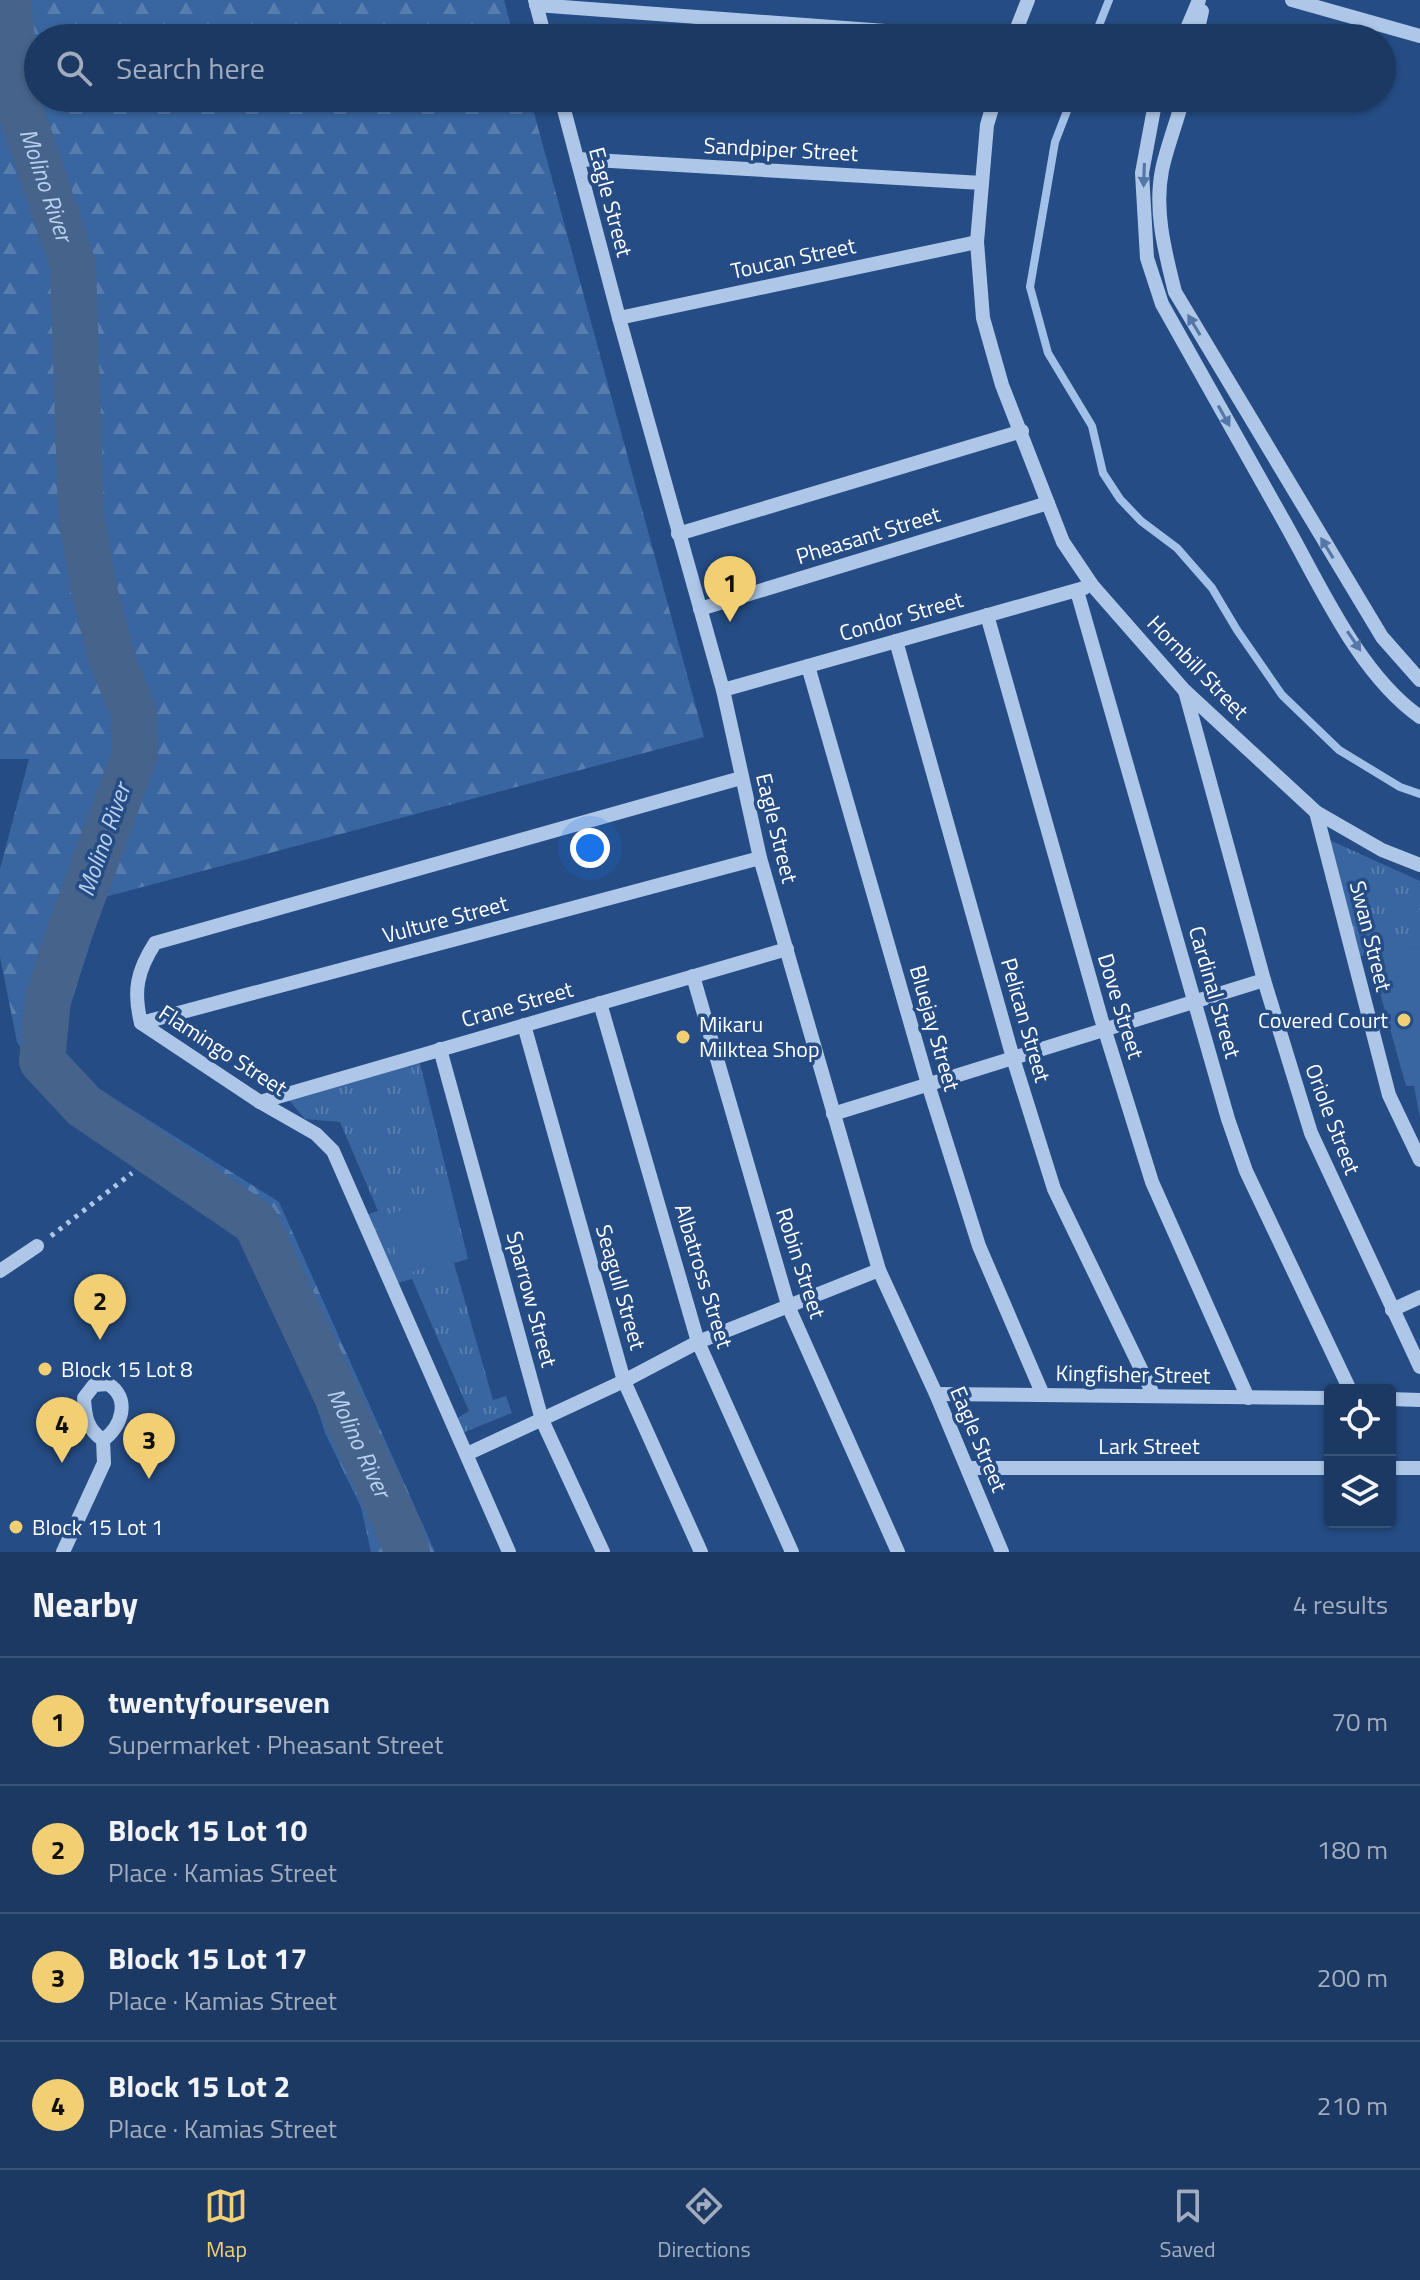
<!DOCTYPE html>
<meta charset="utf-8">
<style>
body{margin:0;font-family:"Titillium Web",sans-serif;background:#29446c;color:#f1f3f6}
.controls{position:absolute;right:24px;bottom:24px;display:grid;overflow:hidden;border-radius:8px;box-shadow:0 2px 6px #0004}
.controls button{width:72px;height:72px;display:grid;place-items:center;padding:0;border:0;border-bottom:2px solid #3a5378;background:#1c3963;color:#f1f3f6;font:40px sans-serif}
.you{position:absolute;left:590px;top:848px;width:28px;height:28px;margin:-20px;border:6px solid #fff;border-radius:50%;background:#1a73e8;box-shadow:0 0 0 12px #1a73e833}
.badge{display:grid;place-items:center;width:52px;height:52px;border-radius:50%;background:#f2cf72;color:#111;font-size:26px;font-weight:700}
.pin{position:absolute;translate:-50% -66px;filter:drop-shadow(0 2px 4px #0008)}
.pin::after{content:'';position:absolute;top:42px;width:28px;height:24px;background:inherit;clip-path:polygon(0 0,100% 0,50% 100%)}
.list{margin:0;padding:0;list-style:none}
h2{display:flex;justify-content:space-between;align-items:center;height:104px;margin:0;padding:0 32px;font-size:34px}
h2 small{font-size:26px;font-weight:400;color:#a0acbe}
.list li{display:grid;grid-template-columns:52px 1fr auto;gap:24px;align-items:center;box-sizing:border-box;height:128px;padding:0 32px;border-top:2px solid #3a5378}
.list b{display:block;font-size:30px;white-space:nowrap}
.list p{margin:0;font-size:26px;white-space:nowrap;color:#a0acbe}
.list em{font-size:26px;font-style:normal;color:#a0acbe}
.icon{flex:none;width:44px;height:44px;fill:none;stroke:currentColor;stroke-width:2;stroke-linecap:round;stroke-linejoin:round}
.map{position:relative;flex:none;width:1420px;height:1552px;overflow:hidden}
.search{position:absolute;background:#1c3963;box-shadow:0 2px 6px #0004;left:24px;right:24px;top:24px;height:88px;display:flex;align-items:center;gap:20px;box-sizing:border-box;padding:0 28px;border-radius:44px;color:#a0acbe;font-size:30px}
.sheet{height:616px;background:#1c3963}
nav{display:flex;justify-content:space-around;align-items:center;box-sizing:border-box;height:112px;border-top:2px solid #3a5378;background:#1c3963;font-size:22px;color:#a0acbe}
nav a{display:grid;justify-items:center;gap:4px}
nav .on{color:#f2cf72}
.map>svg:first-child{display:block}
.forest{fill:url(#forest-firs)}
.park{fill:url(#park-tufts)}
.pitch{fill:#3966a1}
.lines{fill:none;stroke-linecap:round;stroke-linejoin:round}
.stream{stroke:#a2c1e9;stroke-width:8}
.river{stroke:#46638b;stroke-width:46}
.path{stroke:#aec7e8;stroke-width:5;stroke-dasharray:4 6;stroke-linecap:butt}
.minor{stroke:#aec7e8;stroke-width:14}
.oneway{fill:#5577a7}
.poi-dot{fill:#f2cf72;stroke:#254c84;stroke-width:3}
.labels{text-anchor:middle;stroke-width:7;stroke-linejoin:round;paint-order:stroke}
.street-label{font-size:22px;fill:#fff;stroke:#254c84}
.poi-label{font-size:22px;fill:#fff;stroke:#254c84;text-anchor:start}
.water-label{font-size:24px;font-style:italic;fill:#b9d1ef;stroke:#254c84}
</style>
<div class="map">
<svg width="1420" height="1552" viewBox="0 0 1420 1552">
<defs>
<pattern id="forest-firs" width="22" height="20" patternUnits="userSpaceOnUse" patternTransform="scale(2)"><rect width="22" height="20" fill="#3966a1"/><path d="M5 1l3.5 6h-7zM16 11l3.5 6h-7z" fill="#577daf"/></pattern>
<pattern id="park-tufts" width="24" height="20" patternUnits="userSpaceOnUse" patternTransform="scale(2)"><rect width="24" height="20" fill="#3966a1"/><path d="M3 7l-1-3M5 7V3M7 7l1-3M15 17l-1-3M17 17v-4M19 17l1-3" fill="none" stroke="#577daf"/></pattern>
</defs>
<rect width="100%" height="100%" fill="#254c84"/>
<!-- forest -->
<path class="forest" d="M0,0H504L514,38H38V98H530L704,737L105,897L53,1060L279,1202L435,1552H371L361,1507L325,1433L297,1341L242,1242L230,1214L135,1155L74,1112L39,1078L17,1042L0,957V869L29,759H0Z"/>
<!-- park -->
<g class="park">
<path d="M1325,838L1420,881V947L1360,956Z"/>
<path d="M417,1051L468,1259L454,1263L493,1400L506,1396L512,1413L457,1435L451,1422L469,1411L412,1279L393,1284L362,1216L378,1211L340,1122L305,1119L282,1092Z"/>
</g>
<!-- pitch -->
<g class="pitch">
<path d="M1420,947V1118L1414,1086H1406L1369,954Z"/>
<path d="M445,1197L462,1256L402,1275L385,1215Z"/>
</g>
<g class="lines">
<!-- stream -->
<g class="stream">
<path d="M1094,38L1109,0"/>
<path d="M1072,98L1055,142L1030,287L1048,353L1092,426L1103,473L1120,499L1141,521L1177,548L1212,588L1237,630L1282,695L1339,750L1400,787L1420,794"/>
</g>
<!-- river -->
<path class="river" id="s1" d="M8,0L19,106L73,265L81,513L93,585L113,663L134,712L135,754L68,936L48,999L42,1061L84,1106L256,1223L399,1529L407,1552"/>
<!-- path -->
<path class="path" d="M51,1236L132,1173"/>
<!-- minor -->
<g class="minor">
<path d="M535,0L545,38"/>
<path d="M1292,0L1420,36"/>
<path d="M536,5L979,38"/>
<path d="M1013,38L1028,0"/>
<path d="M1183,38L1199,0"/>
<path d="M1196,38L1202,11"/>
<path d="M561,98L619,318L723,690L760,858L879,1270L936,1394L1002,1552"/>
<path d="M995,98L987,125L977,242L983,318L1002,385L1063,542L1092,585L1185,691L1316,812L1382,850L1420,865"/>
<path d="M1156,98L1142,173L1147,258L1162,304C1203,377 1244,450 1285,523C1321,587 1359,674 1420,717"/>
<path d="M1183,98C1177,122 1167,146 1162,170C1154,211 1165,252 1175,292L1382,637L1420,680"/>
<path d="M577,159L982,183"/>
<path d="M619,318L977,242"/>
<path d="M678,534L1022,431"/>
<path d="M1077,591L1228,1119L1246,1171L1350,1390"/>
<path d="M700,609L1048,503"/>
<path d="M987,615L1101,1018L1152,1182L1248,1398"/>
<path d="M896,641L1013,1058L1054,1189L1154,1396"/>
<path d="M808,666L928,1084L979,1246L1043,1395"/>
<path d="M723,690L1084,588"/>
<path d="M1185,691L1264,980L1311,1133L1420,1367"/>
<path d="M1316,812L1389,1095L1420,1160"/>
<path d="M693,976L789,1308L898,1552"/>
<path d="M600,1003L698,1342L792,1552"/>
<path d="M141,1023L760,858"/>
<path d="M524,1025L624,1381L701,1552"/>
<path d="M440,1049L542,1420L603,1552"/>
<path d="M260,1102L787,949"/>
<path d="M833,1114L1264,980"/>
<path d="M0,1271L37,1246"/>
<path d="M1392,1310L1420,1297"/>
<path d="M108,1384C131,1398 122,1427 103,1440C87,1429 85,1417 84,1398L94,1385Z"/>
<path d="M936,1394L1330,1398"/>
<path d="M1390,1399L1420,1400"/>
<path d="M467,1454L624,1381L698,1342L879,1270"/>
<path d="M968,1468H1330"/>
<path d="M1390,1468H1420"/>
<path d="M63,1552L104,1463L103,1440"/>
<path d="M509,1552L333,1151L316,1134L260,1102L141,1023C133,991 137,971 155,943L741,778"/>
</g>
</g>
<!-- one-way arrows -->
<defs><path id="oneway-solid" d="M-6-.8H1V-3.2L6.5 0L1 3.2V.8H-6Z" transform="scale(2)"/></defs>
<g class="oneway">
<use href="#oneway-solid" transform="translate(1144 175) rotate(92)"/>
<use href="#oneway-solid" transform="translate(1194 325) rotate(-121)"/>
<use href="#oneway-solid" transform="translate(1224 416) rotate(61)"/>
<use href="#oneway-solid" transform="translate(1327 548) rotate(-121)"/>
<use href="#oneway-solid" transform="translate(1354 641) rotate(56)"/>
</g>
<!-- markers -->
<g class="poi-dot">
<circle cx="1404" cy="1020" r="8"/>
<circle cx="683" cy="1037" r="8"/>
<circle cx="45" cy="1369" r="8"/>
<circle cx="16" cy="1527" r="8"/>
</g>
<g class="labels">
<!-- street labels -->
<g class="street-label">
<text transform="translate(781 149) rotate(3)" y="8">Sandpiper Street</text>
<text transform="translate(611 202) rotate(75)" y="8">Eagle Street</text>
<text transform="translate(793 258) rotate(-12)" y="8">Toucan Street</text>
<text transform="translate(868 535) rotate(-17)" y="8">Pheasant Street</text>
<text transform="translate(901 616) rotate(-16)" y="8">Condor Street</text>
<text transform="translate(1198 667) rotate(46)" y="8">Hornbill Street</text>
<text transform="translate(777 828) rotate(76)" y="8">Eagle Street</text>
<text transform="translate(445 919) rotate(-15)" y="8">Vulture Street</text>
<text transform="translate(1371 936) rotate(76)" y="8">Swan Street</text>
<text transform="translate(1215 992) rotate(74)" y="8">Cardinal Street</text>
<text transform="translate(517 1004) rotate(-16)" y="8">Crane Street</text>
<text transform="translate(1121 1006) rotate(73)" y="8">Dove Street</text>
<text transform="translate(1026 1020) rotate(74)" y="8">Pelican Street</text>
<text transform="translate(935 1028) rotate(74)" y="8">Bluejay Street</text>
<text transform="translate(223 1050) rotate(33)" y="8">Flamingo Street</text>
<text transform="translate(1333 1119) rotate(69)" y="8">Oriole Street</text>
<text transform="translate(801 1263) rotate(72)" y="8">Robin Street</text>
<text transform="translate(704 1276) rotate(73)" y="8">Albatross Street</text>
<text transform="translate(621 1287) rotate(74)" y="8">Seagull Street</text>
<text transform="translate(532 1299) rotate(75)" y="8">Sparrow Street</text>
<text transform="translate(1133 1374) rotate(1)" y="8">Kingfisher Street</text>
<text transform="translate(979 1439) rotate(67)" y="8">Eagle Street</text>
<text x="1149" y="1454">Lark Street</text>
</g>
<!-- poi labels -->
<g class="poi-label">
<text x="1388" y="1028" text-anchor="end">Covered Court</text>
<text x="699" y="1032">Mikaru<tspan x="699" dy="25">Milktea Shop</tspan></text>
<text x="61" y="1377">Block 15 Lot 8</text>
<text x="32" y="1535">Block 15 Lot 1</text>
</g>
<!-- water labels -->
<g class="water-label">
<text dy="8" stroke="none"><textPath href="#s1" startOffset="190">Molino River</textPath></text>
<text transform="translate(104 840) rotate(-71)" y="8">Molino River</text>
<text dy="8" stroke="none"><textPath href="#s1" startOffset="1606">Molino River</textPath></text>
</g>
</g>
</svg>
<div class="controls">
<button><svg class="icon" aria-label="locate" viewBox="0 0 24 24"><circle cx="12" cy="12" r="6"/><path d="M12 2v4M12 18v4M2 12h4M18 12h4"/></svg></button>
<button><svg class="icon" aria-label="layers" viewBox="0 0 24 24"><path d="M12 4l9 5-9 5-9-5zM3 14l9 5 9-5"/></svg></button>
</div>
<div class="you"></div>
<div class="pin badge" style="left:730px;top:622px">1</div>
<div class="pin badge" style="left:100px;top:1340px">2</div>
<div class="pin badge" style="left:149px;top:1479px">3</div>
<div class="pin badge" style="left:62px;top:1463px">4</div>
<div class="search"><svg class="icon" aria-label="search" viewBox="0 0 24 24"><circle cx="10" cy="10" r="6"/><path d="M15 15l6 6"/></svg>Search here</div>
</div>
<section class="sheet">
<h2>Nearby<small>4 results</small></h2>
<ul class="list">
<li><span class="badge">1</span><div><b>twentyfourseven</b><p>Supermarket · Pheasant Street</p></div><em>70 m</em></li>
<li><span class="badge">2</span><div><b>Block 15 Lot 10</b><p>Place · Kamias Street</p></div><em>180 m</em></li>
<li><span class="badge">3</span><div><b>Block 15 Lot 17</b><p>Place · Kamias Street</p></div><em>200 m</em></li>
<li><span class="badge">4</span><div><b>Block 15 Lot 2</b><p>Place · Kamias Street</p></div><em>210 m</em></li>
</ul>
</section>
<nav>
<a class="on"><svg class="icon" aria-label="map" viewBox="0 0 24 24"><path d="M3 6l6-2 6 2 6-2v14l-6 2-6-2-6 2zM9 4v14M15 6v14"/></svg>Map</a>
<a><svg class="icon" aria-label="directions" viewBox="0 0 24 24"><path d="M12 3l9 9-9 9-9-9zM9 14v-3h6M13 9l2 2-2 2"/></svg>Directions</a>
<a><svg class="icon" aria-label="saved" viewBox="0 0 24 24"><path d="M7 4h10v16l-5-4-5 4z"/></svg>Saved</a>
</nav>
